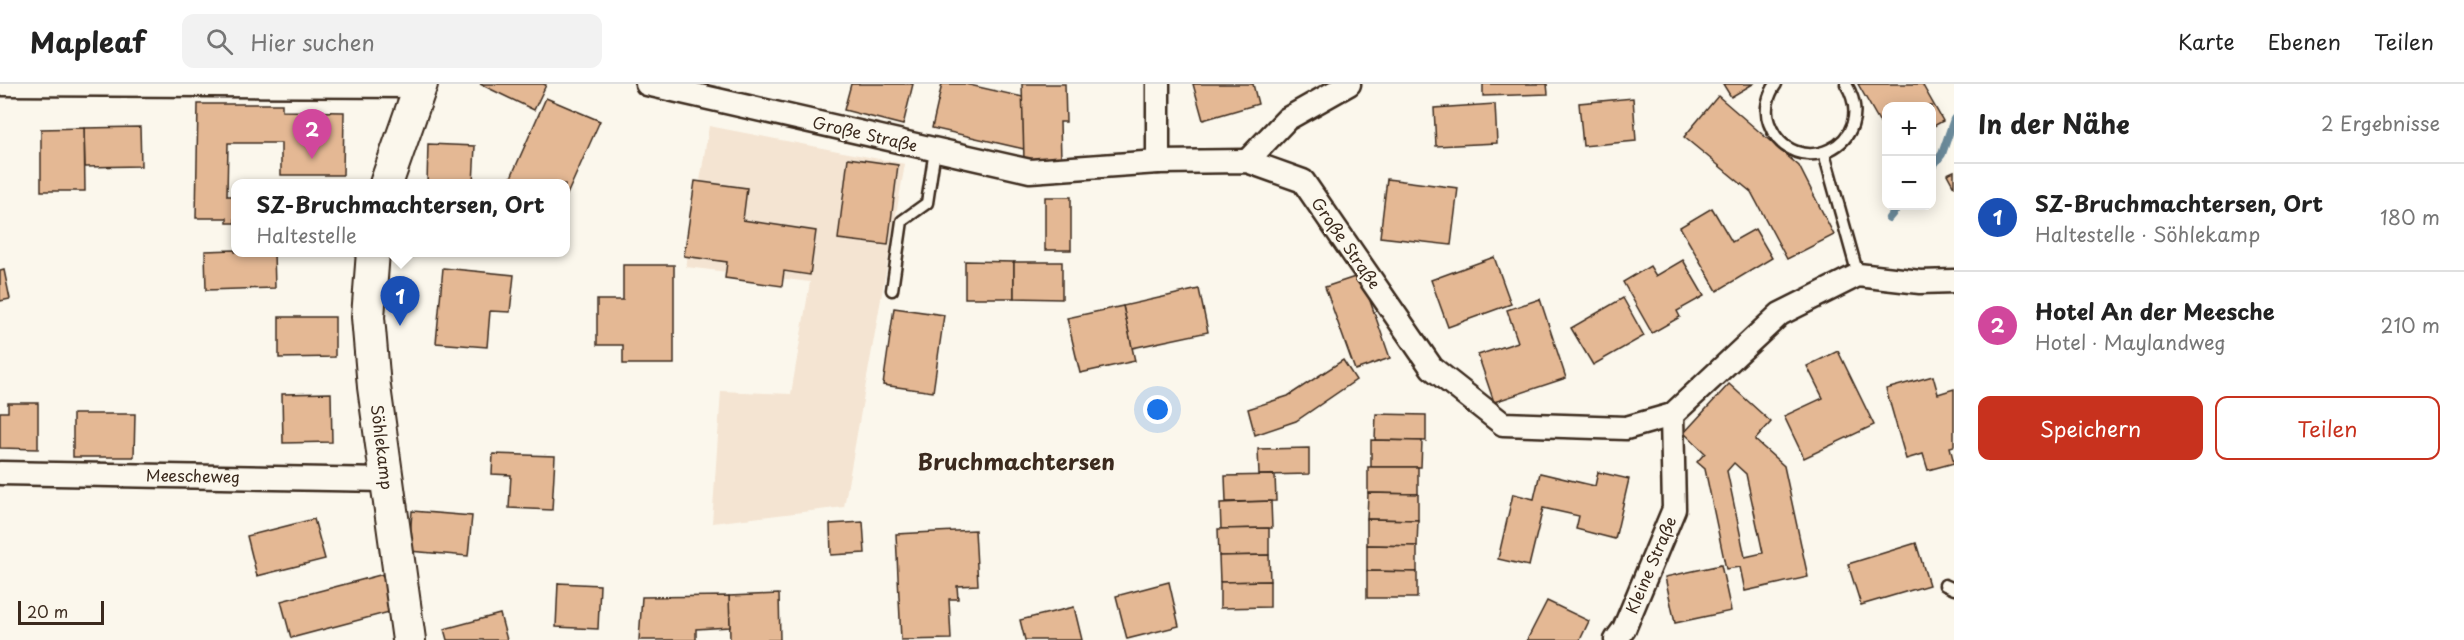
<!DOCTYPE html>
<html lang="de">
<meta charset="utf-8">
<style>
body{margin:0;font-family:"Playpen Sans",sans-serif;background:#f2f2f2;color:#222}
.controls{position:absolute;right:18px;top:18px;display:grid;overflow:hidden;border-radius:12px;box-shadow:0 3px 15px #0003}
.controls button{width:54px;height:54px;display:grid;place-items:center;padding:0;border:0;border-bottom:2px solid #e0e0e0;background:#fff;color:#222;font:30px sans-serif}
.scale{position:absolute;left:18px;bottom:15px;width:86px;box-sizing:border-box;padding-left:6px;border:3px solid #3b2a1e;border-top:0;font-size:16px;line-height:21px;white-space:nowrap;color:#3b2a1e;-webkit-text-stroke:4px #fbf7ec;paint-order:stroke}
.you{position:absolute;left:1158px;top:326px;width:21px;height:21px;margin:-15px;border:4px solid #fff;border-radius:50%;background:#1a73e8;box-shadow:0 0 0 9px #1a73e833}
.badge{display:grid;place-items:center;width:39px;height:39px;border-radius:50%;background:#c8321e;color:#fff;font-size:20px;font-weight:700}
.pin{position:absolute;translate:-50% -50px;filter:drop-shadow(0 2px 3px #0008)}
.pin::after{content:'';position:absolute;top:32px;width:21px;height:18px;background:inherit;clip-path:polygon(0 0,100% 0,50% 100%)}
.popup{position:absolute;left:231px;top:95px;width:339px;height:78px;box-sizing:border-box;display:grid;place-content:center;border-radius:12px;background:#fff;filter:drop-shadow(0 2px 4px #0005);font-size:20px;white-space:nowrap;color:#767676}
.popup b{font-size:22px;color:#222}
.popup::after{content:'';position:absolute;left:50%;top:100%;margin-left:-12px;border:12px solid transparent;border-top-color:#fff}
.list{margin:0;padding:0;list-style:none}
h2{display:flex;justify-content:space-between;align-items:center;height:78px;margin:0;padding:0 24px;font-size:26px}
h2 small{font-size:20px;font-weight:400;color:#767676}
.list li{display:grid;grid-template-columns:39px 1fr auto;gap:18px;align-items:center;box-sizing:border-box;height:108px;padding:0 24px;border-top:2px solid #e0e0e0}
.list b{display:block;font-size:22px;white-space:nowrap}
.list p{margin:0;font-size:20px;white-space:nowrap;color:#767676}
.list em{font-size:20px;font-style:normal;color:#767676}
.actions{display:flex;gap:12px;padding:18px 24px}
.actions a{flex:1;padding:14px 0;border:2px solid #c8321e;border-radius:12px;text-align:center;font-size:21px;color:#c8321e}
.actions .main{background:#c8321e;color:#fff}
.icon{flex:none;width:33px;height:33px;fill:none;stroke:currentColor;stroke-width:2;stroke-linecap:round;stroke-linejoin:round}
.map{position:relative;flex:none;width:1954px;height:556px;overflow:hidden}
header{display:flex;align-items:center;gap:36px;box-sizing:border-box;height:84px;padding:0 30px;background:#fff;border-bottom:2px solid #e0e0e0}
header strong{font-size:28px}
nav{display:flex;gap:33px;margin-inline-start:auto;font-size:21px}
.search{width:420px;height:54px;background:#f2f2f2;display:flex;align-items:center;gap:15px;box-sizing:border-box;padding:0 21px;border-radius:12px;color:#767676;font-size:22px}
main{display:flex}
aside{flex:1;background:#fff}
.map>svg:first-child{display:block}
.built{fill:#f4e4d2}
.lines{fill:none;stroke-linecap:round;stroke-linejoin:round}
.stream{stroke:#6c8b9b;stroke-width:8}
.building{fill:#e4b894;stroke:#3b2a1e;stroke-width:1.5;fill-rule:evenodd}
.lane-casing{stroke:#3b2a1e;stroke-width:15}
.street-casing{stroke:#3b2a1e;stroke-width:27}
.secondary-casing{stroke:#3b2a1e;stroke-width:36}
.lane{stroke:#fbf7ec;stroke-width:10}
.street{stroke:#fbf7ec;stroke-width:22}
.secondary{stroke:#fbf7ec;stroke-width:32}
.labels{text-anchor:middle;stroke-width:5;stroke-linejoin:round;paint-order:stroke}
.street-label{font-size:16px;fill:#3b2a1e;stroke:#fbf7ec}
.district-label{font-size:22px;font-weight:bold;fill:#3b2a1e;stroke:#fbf7ec}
</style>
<header>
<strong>Mapleaf</strong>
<div class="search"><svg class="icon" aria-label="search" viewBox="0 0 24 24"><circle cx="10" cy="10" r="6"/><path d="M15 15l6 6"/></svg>Hier suchen</div>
<nav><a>Karte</a><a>Ebenen</a><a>Teilen</a></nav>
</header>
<main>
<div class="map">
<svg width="1954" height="556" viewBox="0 0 1954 556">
<rect width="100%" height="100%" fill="#fbf7ec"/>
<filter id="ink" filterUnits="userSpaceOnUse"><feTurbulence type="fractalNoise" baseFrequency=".0167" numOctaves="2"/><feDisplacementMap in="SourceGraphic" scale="12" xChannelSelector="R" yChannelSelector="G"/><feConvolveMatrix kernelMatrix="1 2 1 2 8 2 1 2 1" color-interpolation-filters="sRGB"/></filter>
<g filter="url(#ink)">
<!-- built -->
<path class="built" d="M709,42L905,80L844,423L712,439L721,307L791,310L810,198L686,183Z"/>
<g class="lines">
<!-- stream -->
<g class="stream">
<path d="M1932,83L1942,70L1954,35"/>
<path d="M1889,134L1899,122"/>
</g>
</g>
<!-- building -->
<g class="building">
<path d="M480,0H543L546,1L534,26Z"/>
<path d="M851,0H913L903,41L844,26Z"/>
<path d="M942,0H965L1023,13L1024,65L932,44Z"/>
<path d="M1022,0H1065L1066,38H1060L1061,76L1024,77Z"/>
<path d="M1193,0H1253L1258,20L1203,36Z"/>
<path d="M1483,0H1547L1548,10L1483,12Z"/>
<path d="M1723,0H1753L1731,13Z"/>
<path d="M1858,0H1922L1943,37L1932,43V22H1886V49Z"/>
<path d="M1718,12L1799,82L1834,151L1787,175L1751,108L1684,53Z"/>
<path d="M546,14L600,37L565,115V100H508Z"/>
<path d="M1633,14L1636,57L1583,62L1579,19Z"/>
<path d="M198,20H282V27L344,28L343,91H281V59H228L227,112H235V139H227V134H196Z"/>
<path d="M1495,20L1497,59L1436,62L1434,24Z"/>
<path d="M140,43L141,82L85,83L84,44Z"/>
<path d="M84,44L85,107H41V45Z"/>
<path d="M428,60L475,62L473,100H427Z"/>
<path d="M848,74L898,81L888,161L838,155Z"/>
<path d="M1954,87V103L1947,90Z"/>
<path d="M1387,95L1458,104L1451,161L1380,153Z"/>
<path d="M695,97L747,104L743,136L816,147L810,191L784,187L782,202L725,194L727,178L684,172Z"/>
<rect x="1045" y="113" width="26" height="53"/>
<path d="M1712,124L1732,158L1755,145L1772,174L1717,207L1680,143Z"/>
<path d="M235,166V168H274L275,204L206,206L205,167Z"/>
<path d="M489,168H558L557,171Z"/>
<path d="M1494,173L1511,220L1448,243L1431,196Z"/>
<path d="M1683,176L1704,212L1677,227L1680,233L1652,249L1623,198L1650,182L1656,192Z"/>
<path d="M965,177L1014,178V214H965Z"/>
<path d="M1014,178H1062V215L1014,214Z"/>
<path d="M623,181H674V280H623V261H597V216H623Z"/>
<path d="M443,184L514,191L510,228L490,227L487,263L436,259Z"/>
<path d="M4,186L10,215L0,217V187Z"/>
<path d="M1361,191L1390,274L1355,286L1325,203Z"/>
<path d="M1199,205L1208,248L1132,264L1123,222Z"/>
<path d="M1623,214L1644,252L1593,281L1571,244Z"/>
<path d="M1540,215L1566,294L1494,318L1478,271L1518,258L1507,226Z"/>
<path d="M1123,222L1135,277L1080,289L1067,234Z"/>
<path d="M894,224L944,231L933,308L883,301Z"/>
<path d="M279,233H335V273L279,274Z"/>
<path d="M1838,267L1874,341L1804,374L1784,332L1823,314L1807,282Z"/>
<path d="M1343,276L1356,296L1296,337L1255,351L1248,325L1288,312Z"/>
<path d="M1933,292L1938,310L1954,305V362L1950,363L1954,379L1928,386L1923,370L1906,375L1886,305Z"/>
<path d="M1729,300L1771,338L1755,356L1784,382L1808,493L1745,507L1740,483L1726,485L1705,385L1697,378L1705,369L1684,349ZM1734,379L1746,390L1763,469L1745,473L1727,387Z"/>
<path d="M331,309L332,358L283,359L282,310Z"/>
<path d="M8,319H38V365L0,364V328H8Z"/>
<path d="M73,330H135L134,373H73Z"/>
<path d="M1376,330L1426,331V357L1375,356Z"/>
<path d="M1371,356L1422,357L1421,383H1371Z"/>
<path d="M1309,364V390L1259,391L1258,365Z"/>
<path d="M493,370L555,372L552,426L509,424L511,391L492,390Z"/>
<path d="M1368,383H1418V410L1368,409Z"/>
<path d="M1598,388L1629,395L1615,455L1576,445L1579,432L1543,424L1529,482L1498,475L1513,410L1534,415L1540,389L1595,402Z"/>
<path d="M1275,391L1276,417L1226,418L1225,392Z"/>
<path d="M1368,409L1418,410V436L1367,435Z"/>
<path d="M1271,417L1272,444L1221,445L1220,419Z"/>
<path d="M412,427L472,432L468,472L409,467Z"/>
<path d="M314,435L325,475L257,492L247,452Z"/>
<path d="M1367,435L1418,436L1417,462L1367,461Z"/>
<path d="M863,438L865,469L831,471L830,440Z"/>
<path d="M1269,444V471L1219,472L1218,445Z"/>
<path d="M975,446L978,501L957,502L958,515H949L951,555L901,556L896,450Z"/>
<path d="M1916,459L1929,501L1861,521L1848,480Z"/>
<path d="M1367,461L1417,462V488L1367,487Z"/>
<path d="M1269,471L1270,497L1220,498L1219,472Z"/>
<path d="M1721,481L1731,527L1675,539L1665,493Z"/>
<path d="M1367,487L1417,488V514H1367Z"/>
<path d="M384,490L393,527L291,554L281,517Z"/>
<path d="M1270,497V523L1220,524V498Z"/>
<path d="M1169,498L1179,542L1127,555L1116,512Z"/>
<path d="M558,499L600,501L598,545L556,543Z"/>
<path d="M779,510L780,556H730L729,512Z"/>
<path d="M729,512L730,543L696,545V556H639L642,513Z"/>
<path d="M1547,517L1589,537L1580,556H1527Z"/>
<path d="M1074,523L1082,556H1025L1020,536Z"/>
<path d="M500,530L507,556H447L444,545Z"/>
</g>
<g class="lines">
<!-- lane casing -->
<g class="lane-casing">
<g id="lane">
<path d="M1776,0C1768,11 1764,26 1769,39C1792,101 1882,61 1846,0"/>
<path d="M1824,69L1858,191"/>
<path d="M892,206L902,137L927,119L935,66"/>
<path d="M1945,501L1954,505"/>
</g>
</g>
<!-- street casing -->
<g class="street-casing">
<g id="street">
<path d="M0,0L420,2"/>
<path d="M647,0L1030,87L1158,78L1247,77L1303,97L1432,284L1503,340L1626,344L1672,331L1780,230L1858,191L1920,198L1954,197"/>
<path d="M1247,77L1287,35L1349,0"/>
<path d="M1158,78V0"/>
<path d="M0,389L385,396"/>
<path d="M1616,556L1624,545L1674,425L1672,331"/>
</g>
</g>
<!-- secondary casing -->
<g class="secondary-casing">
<g id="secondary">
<path d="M386,100L421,0"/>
<path d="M373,168L368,233L374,303L409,556"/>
</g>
</g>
<!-- lane -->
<use href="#lane" class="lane"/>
<!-- street -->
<use href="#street" class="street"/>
<!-- secondary -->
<use href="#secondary" class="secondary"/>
</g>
</g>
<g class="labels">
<!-- street labels -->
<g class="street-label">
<text transform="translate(865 50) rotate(13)" y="6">Große Straße</text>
<text transform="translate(1346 159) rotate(55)" y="6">Große Straße</text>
<text transform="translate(382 363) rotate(83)" y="6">Söhlekamp</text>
<text transform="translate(193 392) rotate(1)" y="6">Meescheweg</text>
<text transform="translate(1651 481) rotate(-67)" y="6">Kleine Straße</text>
</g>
<!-- district labels -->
<g class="district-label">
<text x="1016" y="386">Bruchmachtersen</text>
</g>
</g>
</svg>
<div class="controls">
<button>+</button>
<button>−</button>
</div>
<div class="scale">20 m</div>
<div class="you"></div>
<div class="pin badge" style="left:400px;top:242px;background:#1a4fb4">1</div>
<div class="popup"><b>SZ-Bruchmachtersen, Ort</b>Haltestelle</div>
<div class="pin badge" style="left:312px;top:75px;background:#d1479c">2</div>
</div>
<aside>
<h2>In der Nähe<small>2 Ergebnisse</small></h2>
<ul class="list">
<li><span class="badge" style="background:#1a4fb4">1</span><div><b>SZ-Bruchmachtersen, Ort</b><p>Haltestelle · Söhlekamp</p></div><em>180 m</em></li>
<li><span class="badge" style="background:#d1479c">2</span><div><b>Hotel An der Meesche</b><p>Hotel · Maylandweg</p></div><em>210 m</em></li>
</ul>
<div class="actions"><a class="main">Speichern</a><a>Teilen</a></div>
</aside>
</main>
